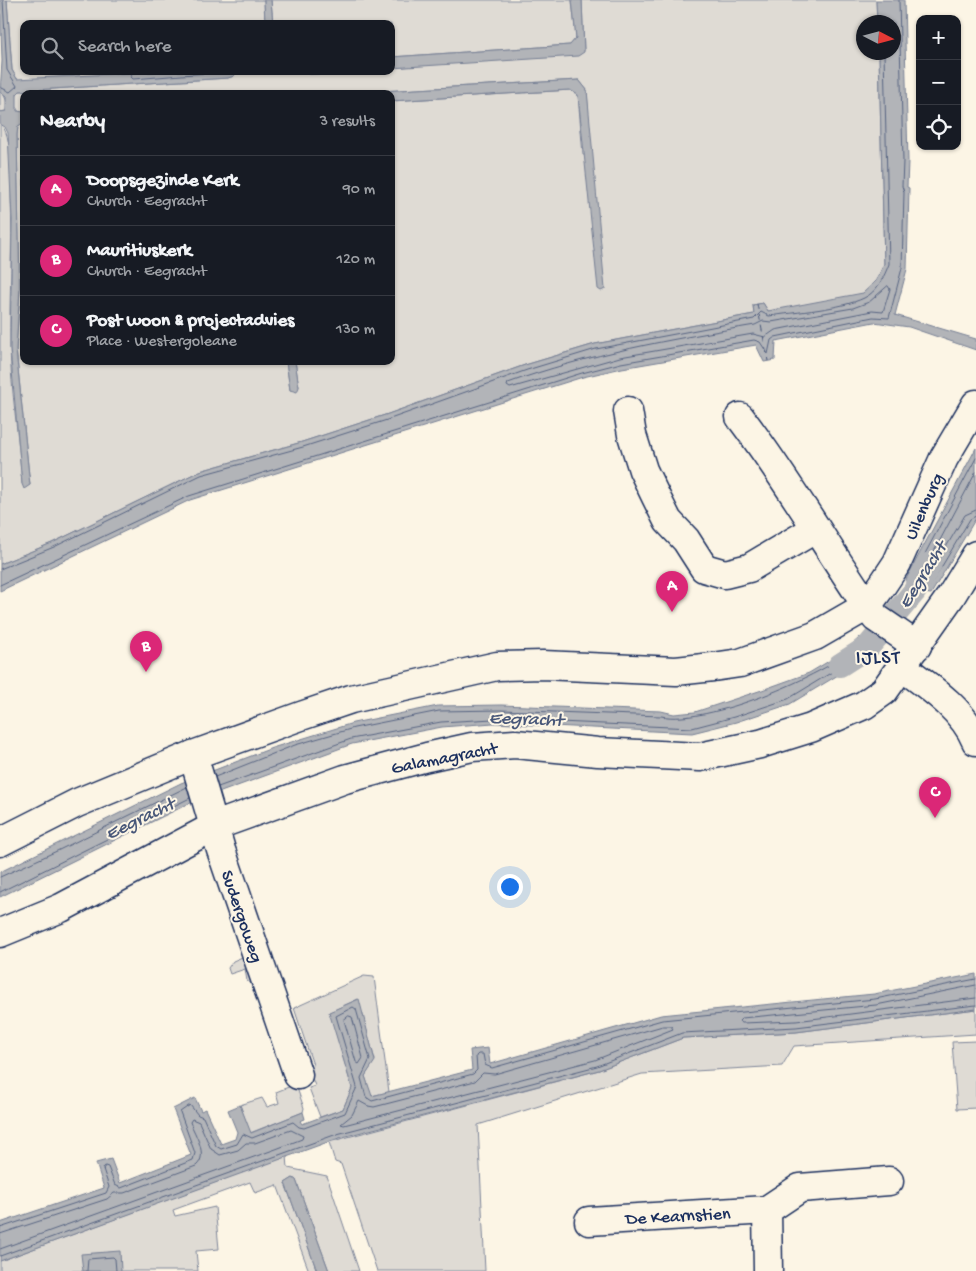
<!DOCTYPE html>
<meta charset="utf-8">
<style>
body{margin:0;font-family:"Gochi Hand",sans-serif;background:#20242c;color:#f1f3f6}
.controls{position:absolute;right:15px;top:15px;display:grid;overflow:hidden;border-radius:10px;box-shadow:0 1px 4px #0004}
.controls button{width:45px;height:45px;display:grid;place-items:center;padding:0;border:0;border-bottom:1px solid #363941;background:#171b24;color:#f1f3f6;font:25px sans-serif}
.compass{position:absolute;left:856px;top:15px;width:45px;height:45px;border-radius:50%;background:#171b24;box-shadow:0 1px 4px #0004;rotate:96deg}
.you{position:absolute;left:509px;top:886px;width:18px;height:18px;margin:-12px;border:4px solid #fff;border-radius:50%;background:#1a73e8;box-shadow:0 0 0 8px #1a73e833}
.badge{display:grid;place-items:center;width:32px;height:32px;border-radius:50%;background:#db2777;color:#fff;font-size:16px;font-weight:700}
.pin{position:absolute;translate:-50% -41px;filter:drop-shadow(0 1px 2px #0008)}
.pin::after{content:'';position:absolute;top:26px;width:18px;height:15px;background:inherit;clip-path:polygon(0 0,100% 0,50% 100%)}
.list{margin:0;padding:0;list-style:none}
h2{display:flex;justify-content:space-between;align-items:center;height:65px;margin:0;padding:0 20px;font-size:21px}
h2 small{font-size:16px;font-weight:400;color:#9ea1a6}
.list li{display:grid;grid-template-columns:32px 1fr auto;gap:15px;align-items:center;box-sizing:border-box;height:70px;padding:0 20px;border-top:1px solid #363941}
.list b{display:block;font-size:19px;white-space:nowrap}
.list p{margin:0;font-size:16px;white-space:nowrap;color:#9ea1a6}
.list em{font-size:16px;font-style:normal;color:#9ea1a6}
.icon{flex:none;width:28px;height:28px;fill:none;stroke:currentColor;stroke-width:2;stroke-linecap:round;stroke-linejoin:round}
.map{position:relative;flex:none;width:976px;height:1271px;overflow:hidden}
.search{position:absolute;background:#171b24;box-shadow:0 1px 4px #0004;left:20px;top:20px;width:375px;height:55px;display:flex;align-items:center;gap:12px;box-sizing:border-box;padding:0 18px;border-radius:10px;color:#9ea1a6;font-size:19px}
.panel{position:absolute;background:#171b24;box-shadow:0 1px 4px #0004;left:20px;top:90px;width:375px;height:275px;border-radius:10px}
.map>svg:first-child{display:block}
.green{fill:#dfdbd4;stroke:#7d8599}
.water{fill:#b2b4b8;stroke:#767f94}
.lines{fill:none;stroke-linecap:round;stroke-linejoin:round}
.shore{stroke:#576482;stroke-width:1}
.canal{stroke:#b2b4b8;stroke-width:24}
.ferry{stroke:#485779;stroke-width:1;stroke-dasharray:6 5;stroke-linecap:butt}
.minor-casing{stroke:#1b2f5e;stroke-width:31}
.minor{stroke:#fcf5e5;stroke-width:28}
.labels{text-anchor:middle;stroke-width:4;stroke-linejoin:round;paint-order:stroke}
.street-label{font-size:18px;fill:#1b2f5e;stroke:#fcf5e5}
.water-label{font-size:19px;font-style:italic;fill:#485779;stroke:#fcf5e5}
.quarter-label{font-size:20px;letter-spacing:1px;fill:#1b2f5e;stroke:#fcf5e5}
</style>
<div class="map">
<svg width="976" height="1271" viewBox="0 0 976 1271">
<rect width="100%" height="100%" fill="#fcf5e5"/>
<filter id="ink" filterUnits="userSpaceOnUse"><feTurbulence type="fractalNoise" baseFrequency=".02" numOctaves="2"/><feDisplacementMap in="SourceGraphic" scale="10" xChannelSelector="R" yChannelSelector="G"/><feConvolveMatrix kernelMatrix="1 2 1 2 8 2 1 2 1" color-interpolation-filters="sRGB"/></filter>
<g filter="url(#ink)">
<!-- green -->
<g class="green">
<path d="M7,0H264L265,24H24V71H167L22,80L17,79L12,70Z"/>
<path d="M271,0H572L576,38L570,45L391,57V24H273Z"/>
<path d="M582,0H876L877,22H864V52L879,53L884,264C879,275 874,286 864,293C849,302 788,308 768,311L763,303L753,305L754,314L595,344L525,365L388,414L302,442L200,471L52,543L0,564V124C13,132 11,182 11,197C13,247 9,297 10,346C11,392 19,438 22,484L30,485L16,349L20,290L17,135L18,126L24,123V361H286L290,390L299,387L295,361H391V101L571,90L578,95L583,155H591L587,90L579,80L327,94H24V112H20L15,108L17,93L20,91L228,78L234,76L236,71H302L310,74L391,71V68L584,51Z"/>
<path d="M0,92L3,93L7,102L6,111L0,112Z"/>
<path d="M247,955L273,1035L270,1036L251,984L247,981L245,969L230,974L228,968L233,961Z"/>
<path d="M364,976L374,977L389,1092L371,1096L365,1076L375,1060L358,999L330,1012L352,1088L343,1109L320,1117L309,1088L315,1086L310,1073L313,1065L294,1008Z"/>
<path d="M976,1009V1034L794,1046L782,1066L642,1074L478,1125L485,1271H377L341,1164L335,1162L329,1142L599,1070L683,1038L796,1032Z"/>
<path d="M976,1041V1108L957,1109L952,1042Z"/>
<path d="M278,1048H283L304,1108L303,1112L250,1133L240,1105L262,1098L267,1107L279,1103L276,1092L291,1086L286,1075H282L281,1071L283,1068L278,1055L275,1056L273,1052Z"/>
<path d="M287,1156L288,1168L327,1176L359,1271H329L296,1180L293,1178L285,1183L317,1271H309L277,1185L255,1193L250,1182L173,1210L175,1216L215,1207L219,1249L196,1251L198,1271H0V1261Z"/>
</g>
<!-- water -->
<g class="water">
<path d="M0,0H7L12,70L17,79L167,71H236L234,76L228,78L20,91L17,94V111L24,112V123L18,126L17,135L20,290L16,350L30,485L24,489L22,484L10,348L12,220L8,133L5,127L0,124V112L6,111V97L0,92L2,61Z"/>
<path d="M264,0H271L273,24H265Z"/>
<path d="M572,0H582L584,52L578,56L391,68V57L570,45L576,38Z"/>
<path d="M876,0H904L908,161L907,187L909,188L907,269L895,315L976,339V350L909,327L874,322L776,341L775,360L764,362L756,345L622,368L583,377L190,500L0,591V564L52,543L200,471L302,442L388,414L525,365L595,344L754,314L753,305L763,303L768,311L863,293L876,281L884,264L879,53L894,52V22H877Z"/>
<path d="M579,80L587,90L605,289L601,291L598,289L578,95L570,90L391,101V94H327Z"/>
<path d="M286,361H295L299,387L297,392L290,390Z"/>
<path d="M976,448V518L931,594L914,592L906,586V579Z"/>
<path d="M860,637L873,654L790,704L736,722L692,733L493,723L442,727L352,744L188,804L0,897V872L181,783L272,748L353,723L438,706L501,705L661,711L674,714L695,712L762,690L809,673L844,652Z"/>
<path d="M976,974V1009L796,1032L683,1038L599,1070L339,1138L0,1261V1223L104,1188L96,1163L111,1159L120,1183L191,1155L173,1109L195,1098L201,1111L205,1109L221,1144L235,1139L237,1132L228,1110L240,1105L251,1133L303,1112L305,1119L300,1121L302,1124L343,1109L352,1088L329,1012L359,999L375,1061L365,1076L372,1096L472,1070L470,1050L488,1048L490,1064L661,1015L874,994Z"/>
<path d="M293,1178L296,1180L329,1271H317L285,1183Z"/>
<path d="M120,1251L121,1271H83L81,1254Z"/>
</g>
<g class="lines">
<!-- shore -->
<g class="shore">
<path d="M132,71L131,77L133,79L231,71"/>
<path d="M0,87L10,92L17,86L7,70L3,0"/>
<path d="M888,286L890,289L883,312L872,311L775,330L765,337L753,334L620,357L510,388L507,386L508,383C588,354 672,339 755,325L763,321L771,322L853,308L869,302Z"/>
<path d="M976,458L911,580L912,584L917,587L929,588L970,519L976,516"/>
<path d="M976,472L920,578V581H926L965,515L976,510"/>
<path d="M0,569L54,547L201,475L303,447L390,419L527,370L596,349L754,319L761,312L769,316C796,312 841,309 864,298C877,292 884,277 889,264L884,52"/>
<path d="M0,585L189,496L582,373L621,363L754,340L760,342L768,354L771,340L775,337L873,317L889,318L902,268L904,192L902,186L903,161L899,0"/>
<path d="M215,777L295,745L354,728L439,711L501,710L661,716C706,726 823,676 858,646L865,652L788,699L734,717L692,728L493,719L441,722L351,739L218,787"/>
<path d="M0,877L59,850L187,787"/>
<path d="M0,892L190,798"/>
<path d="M976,985L876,1005L742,1018L739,1021L742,1023L796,1021L976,998"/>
<path d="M349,1016L352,1017L363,1058L359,1064L356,1062L344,1020Z"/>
<path d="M663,1026H671L673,1029L595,1060L344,1125L341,1124L352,1115L359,1101L368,1106L374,1107L475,1081L483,1073L494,1074Z"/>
<path d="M0,1228L106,1193L109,1187L103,1169L105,1166L108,1167L115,1185L121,1188L193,1160L195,1153L180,1112L190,1105L198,1115L203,1117L216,1146L221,1149L237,1144L243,1134L252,1138L293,1122L299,1127L304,1128L345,1113L357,1087L336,1016L353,1007L356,1009L370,1059L361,1078L366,1097L372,1101L473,1074L477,1070L476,1056L478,1054H483L485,1065L492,1068L662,1020L875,999L976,979"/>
<path d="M0,1234L107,1199L114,1193H124L196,1166C209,1155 195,1135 190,1122L192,1119L199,1122L211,1149L220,1155L238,1150L246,1143H255L291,1130L303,1136L302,1139L276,1149L0,1249"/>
<path d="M0,1256L337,1134L597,1066L682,1033L796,1027L976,1005"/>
<path d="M87,1271L88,1259L113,1257L115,1259L116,1271"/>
</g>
<!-- canal -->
<path class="canal" d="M840,665L868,647L914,592L930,564"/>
<!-- ferry -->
<path class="ferry" d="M757,304L768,361"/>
<!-- minor casing -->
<g class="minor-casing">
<g id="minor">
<path d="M628,411L632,435L643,470L656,497L668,521L686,540L704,568L725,574L749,568L815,529"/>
<path d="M740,417C786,477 824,543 867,606L876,618L917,646"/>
<path d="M901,666C928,686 963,709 976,741"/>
<path d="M193,755L221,850L298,1075"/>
<path d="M0,842L77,803L193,755L301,716L351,699L497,666L543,665L676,671L713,667L740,663L815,636L867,606L881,587L897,563L944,458L976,404"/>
<path d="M0,933L61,908L215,826L345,779L427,757L472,747L515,744L598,752L700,757L760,744L811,728L864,705L884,691L951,596L976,555"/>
<path d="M767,1210L768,1271"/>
<path d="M589,1221L767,1210L800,1188L889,1181"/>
</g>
</g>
<!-- minor -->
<use href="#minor" class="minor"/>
</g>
</g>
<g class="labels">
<!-- street labels -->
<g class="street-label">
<text transform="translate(923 506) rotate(-66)" y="6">Uilenburg</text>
<text transform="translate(444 757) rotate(-11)" y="6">Galamagracht</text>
<text transform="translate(243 916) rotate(71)" y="6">Sudergoweg</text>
<text transform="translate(678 1215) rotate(-3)" y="6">De Kearnstien</text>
</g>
<!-- water labels -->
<g class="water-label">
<text transform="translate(921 574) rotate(-58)" y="7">Eegracht</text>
<text transform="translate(526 717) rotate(2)" y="7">Eegracht</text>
<text transform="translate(139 817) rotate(-26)" y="7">Eegracht</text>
</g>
<!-- quarter labels -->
<g class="quarter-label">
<text x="878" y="663">IJLST</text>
</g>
</g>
</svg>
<div class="controls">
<button>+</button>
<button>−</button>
<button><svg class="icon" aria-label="locate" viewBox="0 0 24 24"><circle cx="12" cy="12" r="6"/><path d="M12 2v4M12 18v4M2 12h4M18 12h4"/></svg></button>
</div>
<svg class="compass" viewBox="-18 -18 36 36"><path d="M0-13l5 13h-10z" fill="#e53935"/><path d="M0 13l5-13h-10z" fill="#9ea1a6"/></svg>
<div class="you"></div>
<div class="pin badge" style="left:672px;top:612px">A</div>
<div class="pin badge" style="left:146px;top:672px">B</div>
<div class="pin badge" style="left:935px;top:818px">C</div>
<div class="search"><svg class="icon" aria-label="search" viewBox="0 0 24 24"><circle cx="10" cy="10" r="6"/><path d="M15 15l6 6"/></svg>Search here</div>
<section class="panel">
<h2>Nearby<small>3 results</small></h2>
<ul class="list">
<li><span class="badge">A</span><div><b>Doopsgezinde Kerk</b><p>Church · Eegracht</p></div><em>90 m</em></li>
<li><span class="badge">B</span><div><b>Mauritiuskerk</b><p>Church · Eegracht</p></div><em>120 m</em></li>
<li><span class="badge">C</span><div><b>Post woon &amp; projectadvies</b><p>Place · Westergoleane</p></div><em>130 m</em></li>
</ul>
</section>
</div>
